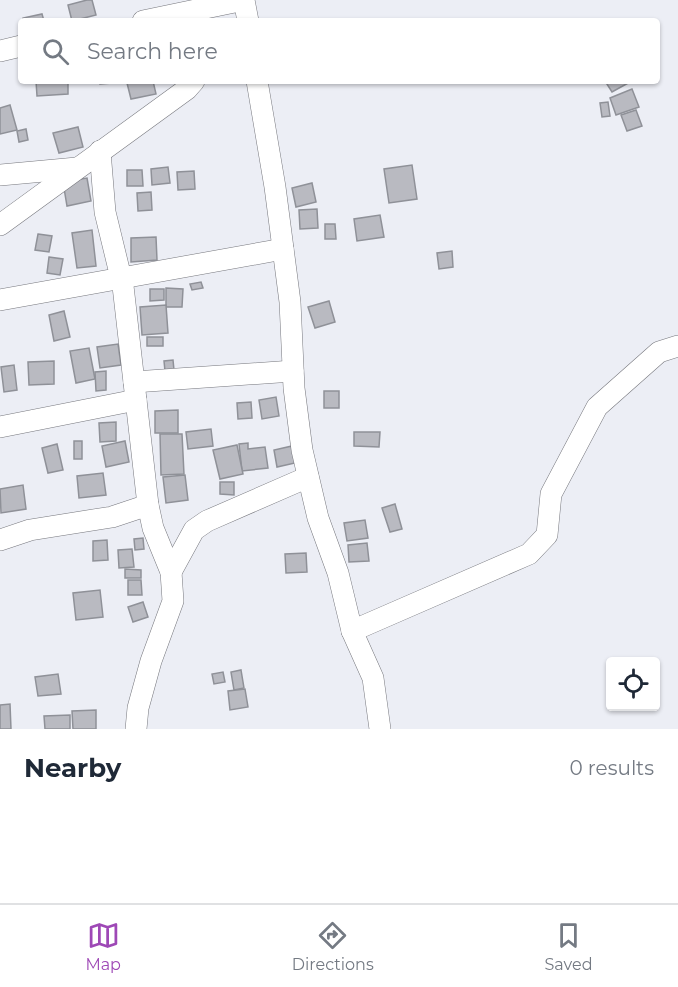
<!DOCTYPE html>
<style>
body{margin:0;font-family:Montserrat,sans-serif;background:#f6f6f7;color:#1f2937}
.controls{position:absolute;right:18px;bottom:18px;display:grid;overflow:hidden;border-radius:6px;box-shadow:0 2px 4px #0004}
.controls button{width:54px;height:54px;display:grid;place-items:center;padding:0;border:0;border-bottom:2px solid #e0e1e3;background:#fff;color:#1f2937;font:30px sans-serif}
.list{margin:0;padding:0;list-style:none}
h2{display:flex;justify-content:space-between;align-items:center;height:78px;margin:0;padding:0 24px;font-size:26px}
h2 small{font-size:20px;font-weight:400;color:#747a83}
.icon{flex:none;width:33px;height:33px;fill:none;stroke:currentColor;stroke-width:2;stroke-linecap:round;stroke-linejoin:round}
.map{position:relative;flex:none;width:678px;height:729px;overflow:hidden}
.search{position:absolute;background:#fff;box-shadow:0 2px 4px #0004;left:18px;right:18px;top:18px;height:66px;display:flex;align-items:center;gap:15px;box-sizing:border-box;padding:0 21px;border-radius:6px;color:#747a83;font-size:22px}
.sheet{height:174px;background:#fff}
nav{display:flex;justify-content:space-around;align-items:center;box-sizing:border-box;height:84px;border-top:2px solid #e0e1e3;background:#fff;font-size:16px;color:#747a83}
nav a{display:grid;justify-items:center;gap:3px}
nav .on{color:#9e48b6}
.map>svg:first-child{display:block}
.building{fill:#b9bac1;stroke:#8f9198;stroke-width:1.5}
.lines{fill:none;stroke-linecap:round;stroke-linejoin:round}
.minor-casing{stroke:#76777d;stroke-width:22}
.minor{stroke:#fff;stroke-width:21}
</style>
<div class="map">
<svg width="678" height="729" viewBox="0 0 678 729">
<rect width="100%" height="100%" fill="#eceef5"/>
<!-- building -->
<g class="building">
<path d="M87,0H92L96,15L72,21L68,5Z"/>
<path d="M42,14L44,21H23V18Z"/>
<path d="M36,81H68V94L37,96Z"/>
<path d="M100,81H125V82L100,84Z"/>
<path d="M136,81H153L156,94L131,99L127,83Z"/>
<path d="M605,81H629L630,82L612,92Z"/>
<path d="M632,89L639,107L616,115L610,98Z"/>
<path d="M608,102L610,116L602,117L600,103Z"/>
<path d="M10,105L17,130L0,134V108Z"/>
<path d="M636,110L642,126L627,131L621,115Z"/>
<path d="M78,127L83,147L59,153L53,133Z"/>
<path d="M26,129L28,140L19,142L17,131Z"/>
<path d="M412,165L417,199L389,203L384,169Z"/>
<path d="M168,167L170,183L152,185L151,169Z"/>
<path d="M127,170H142L143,186H127Z"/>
<path d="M194,171L195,189L178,190L177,172Z"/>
<path d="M87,178L91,201L67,206L63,182Z"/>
<path d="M312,183L316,202L296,207L292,188Z"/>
<path d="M151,192L152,210L138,211L137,193Z"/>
<path d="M317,209L318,228L300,229L299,210Z"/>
<path d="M380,215L384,237L357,241L354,219Z"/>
<path d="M325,224H335L336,239H325Z"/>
<path d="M92,230L96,266L77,268L72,233Z"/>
<path d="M38,234L52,236L49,252L35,250Z"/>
<path d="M156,237L157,260L131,262V238Z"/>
<path d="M452,251L453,267L439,269L437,253Z"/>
<path d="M49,257L63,259L60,275L47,273Z"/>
<path d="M201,282L203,288L192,290L190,284Z"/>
<path d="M166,288L183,289L182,307H166Z"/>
<path d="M150,289H164V300L150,301Z"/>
<path d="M329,301L335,322L315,328L308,307Z"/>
<path d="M166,305L168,333L142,335L140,307Z"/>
<path d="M64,311L70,337L54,341L49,315Z"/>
<rect x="147" y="337" width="16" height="9"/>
<path d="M118,344L121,365L100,368L97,347Z"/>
<path d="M89,348L95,379L76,383L70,351Z"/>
<path d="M173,360L174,370L165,371L164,361Z"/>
<path d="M54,361V384L29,385L28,362Z"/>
<path d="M14,365L17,390L4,392L1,367Z"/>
<path d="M106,371V390L96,391L95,372Z"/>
<rect x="324" y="391" width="15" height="17"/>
<path d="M276,397L279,416L262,419L259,400Z"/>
<path d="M251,402L252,418L238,419L237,403Z"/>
<path d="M178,410V433H155V411Z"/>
<path d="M116,422V441L100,442L99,423Z"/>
<path d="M211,429L213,446L188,449L186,432Z"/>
<path d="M354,432H380L379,447L354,446Z"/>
<path d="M160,434H182L184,474L161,475Z"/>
<rect x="74" y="441" width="8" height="18"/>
<path d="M125,441L129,462L106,467L102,446Z"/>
<path d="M248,443V449L265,447L268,468L242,471L239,444Z"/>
<path d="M57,444L63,470L48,473L42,448Z"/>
<path d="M237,445L243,474L220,479L213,450Z"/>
<path d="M292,446L295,463L277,467L274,450Z"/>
<path d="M103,473L106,495L79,498L77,476Z"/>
<path d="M185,475L188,500L166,503L163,477Z"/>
<path d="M220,482H234V495L220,494Z"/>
<path d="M23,485L26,509L1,513L0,489Z"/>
<path d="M395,504L402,529L390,532L382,508Z"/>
<path d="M365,520L368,538L347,541L344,523Z"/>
<path d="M143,538L144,549L135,550L134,539Z"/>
<path d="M107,540L108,560L93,561V541Z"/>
<path d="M367,543L369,561L349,562L348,545Z"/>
<path d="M132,549L134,567L119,568L118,550Z"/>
<path d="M306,553L307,572L286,573L285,554Z"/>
<path d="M125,569L141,570V578H125Z"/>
<path d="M128,580H141L142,595H128Z"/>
<path d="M100,590L103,617L76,620L73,593Z"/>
<path d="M143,602L148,617L133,622L128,607Z"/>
<path d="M241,670L244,688L234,690L231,672Z"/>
<path d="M223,672L225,682L214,684L212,674Z"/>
<path d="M58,674L61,694L38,696L35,677Z"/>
<path d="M245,689L248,707L230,710L228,691Z"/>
<path d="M10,704L11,729H0V705Z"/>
<path d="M96,710V729H73L72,711Z"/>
<path d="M70,715V729H45L44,716Z"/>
</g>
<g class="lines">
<!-- minor casing -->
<g class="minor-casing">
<g id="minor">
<path d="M143,21L244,0L248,21"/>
<path d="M0,51L21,46"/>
<path d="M257,81L275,187L290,302L294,388L302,450L318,518L338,573L352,631L373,678L380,729"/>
<path d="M100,151L105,212L123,286L148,505L153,528L171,572L173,601L151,661L138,708L136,729"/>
<path d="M0,175L77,168"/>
<path d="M0,225L187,89L194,81"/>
<path d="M0,300L283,249"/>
<path d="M134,382L293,371"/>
<path d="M0,427L136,400"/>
<path d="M0,540L30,530L112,517L148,505"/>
<path d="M171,572L194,530L207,521L308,477"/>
<path d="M352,631L529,554L547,535L551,494L597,407L659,352L678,346"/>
</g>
</g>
<!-- minor -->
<use href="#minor" class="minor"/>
</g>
</svg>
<div class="controls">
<button><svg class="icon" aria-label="locate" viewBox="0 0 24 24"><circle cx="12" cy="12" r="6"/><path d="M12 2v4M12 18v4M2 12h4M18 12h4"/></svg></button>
</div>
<div class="search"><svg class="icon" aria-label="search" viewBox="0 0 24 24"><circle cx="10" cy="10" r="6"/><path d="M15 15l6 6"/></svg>Search here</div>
</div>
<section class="sheet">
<h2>Nearby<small>0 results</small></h2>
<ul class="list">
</ul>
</section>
<nav>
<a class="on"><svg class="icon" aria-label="map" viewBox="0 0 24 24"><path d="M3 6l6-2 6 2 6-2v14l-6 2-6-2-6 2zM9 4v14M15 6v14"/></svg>Map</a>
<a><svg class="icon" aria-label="directions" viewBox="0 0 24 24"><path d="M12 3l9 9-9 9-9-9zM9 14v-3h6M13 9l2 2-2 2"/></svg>Directions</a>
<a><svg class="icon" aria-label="saved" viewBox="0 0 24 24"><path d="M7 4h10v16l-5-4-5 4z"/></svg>Saved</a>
</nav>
